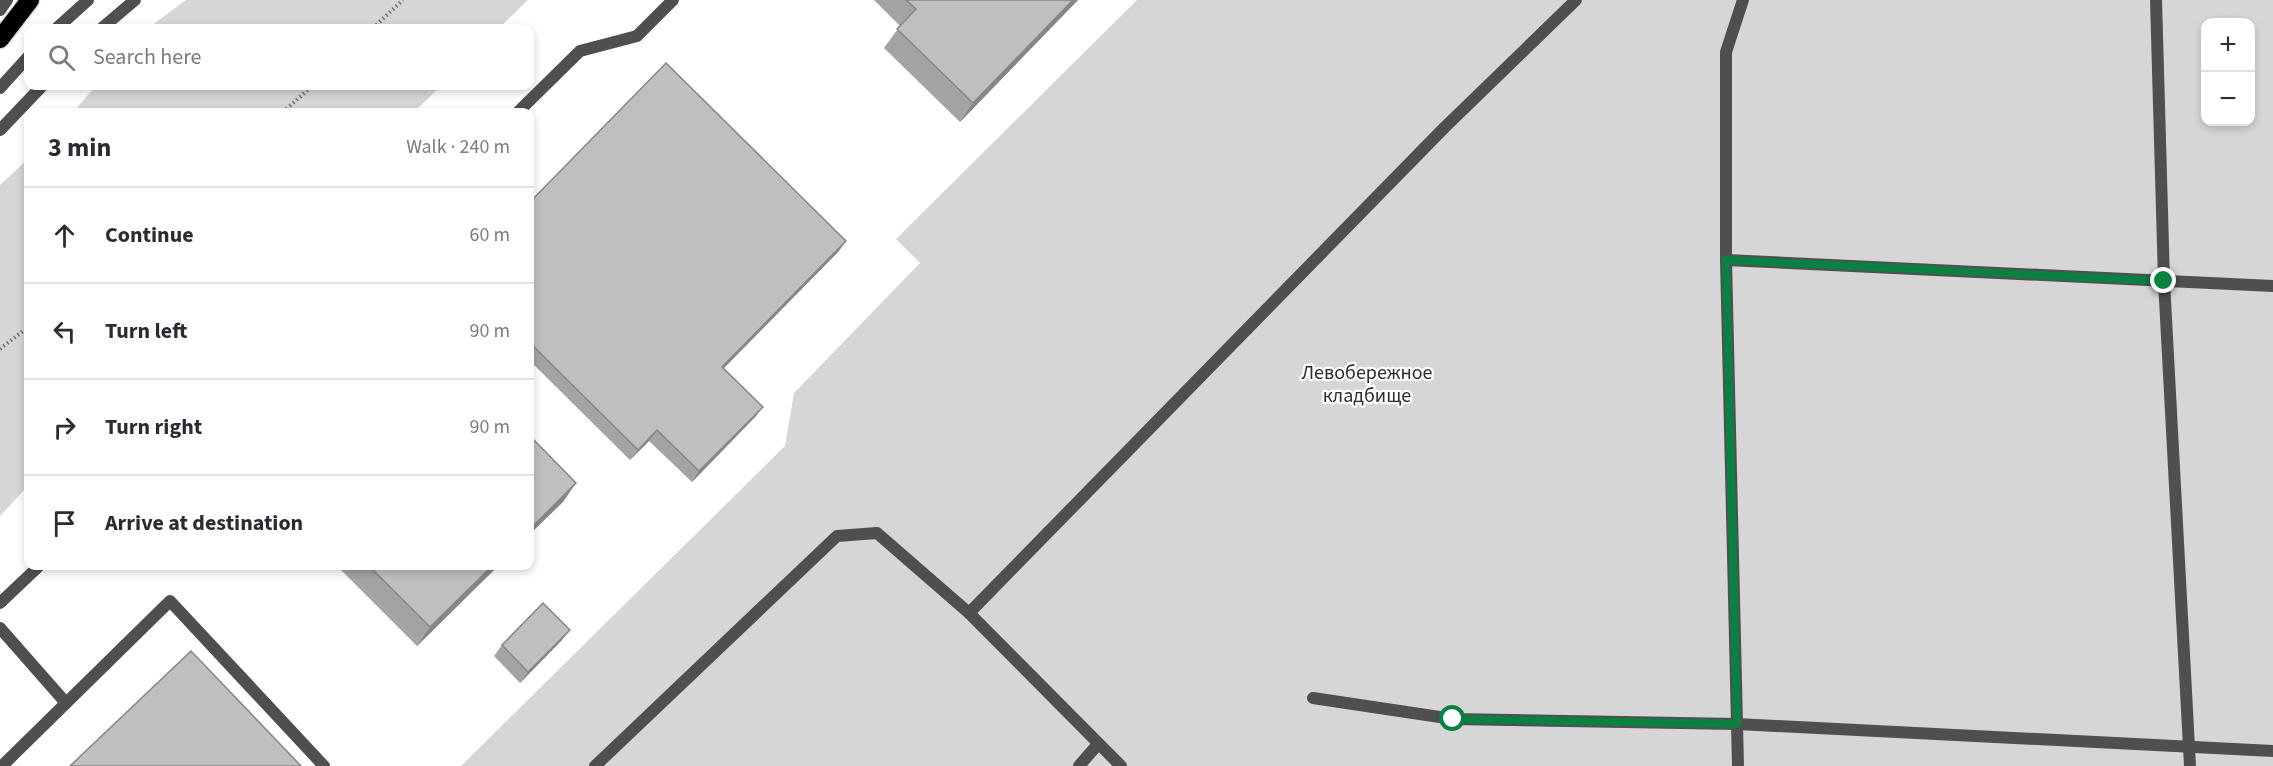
<!DOCTYPE html>
<meta charset="utf-8">
<style>
body{margin:0;font-family:"Source Sans 3",sans-serif;background:#f7f7f7;color:#2b2b33}
.controls{position:absolute;right:18px;top:18px;display:grid;overflow:hidden;border-radius:12px;box-shadow:0 3px 9px #0003}
.controls button{width:54px;height:54px;display:grid;place-items:center;padding:0;border:0;border-bottom:2px solid #e1e1e2;background:#fff;color:#2b2b33;font:30px sans-serif}
.stop{position:absolute;width:18px;height:18px;margin:-14px;border:4px solid #0b8043;border-radius:50%;background:#fff}
.stop.end{background:#0b8043;border-color:#fff;box-shadow:0 2px 6px #0008}
.list{margin:0;padding:0;list-style:none}
h2{display:flex;justify-content:space-between;align-items:center;height:78px;margin:0;padding:0 24px;font-size:26px}
h2 small{font-size:20px;font-weight:400;color:#7c7c81}
.list li{display:grid;grid-template-columns:39px 1fr auto;gap:18px;align-items:center;box-sizing:border-box;height:96px;padding:0 24px;border-top:2px solid #e1e1e2}
.list b{display:block;font-size:22px;white-space:nowrap}
.list em{font-size:20px;font-style:normal;color:#7c7c81}
.icon{flex:none;width:33px;height:33px;fill:none;stroke:currentColor;stroke-width:2;stroke-linecap:round;stroke-linejoin:round}
.map{position:relative;flex:none;width:2273px;height:766px;overflow:hidden}
.search{position:absolute;background:#fff;box-shadow:0 3px 9px #0003;left:24px;top:24px;width:510px;height:66px;display:flex;align-items:center;gap:15px;box-sizing:border-box;padding:0 21px;border-radius:12px;color:#7c7c81;font-size:22px}
.panel{position:absolute;background:#fff;box-shadow:0 3px 9px #0003;left:24px;top:108px;width:510px;height:462px;border-radius:12px}
.map>svg:first-child{display:block}
.green{fill:#d6d6d6;fill-rule:evenodd}
.lines{fill:none;stroke-linecap:round;stroke-linejoin:round}
.highway-casing{stroke:#dbdbdb;stroke-width:21}
.path{stroke:#717171;stroke-width:4;stroke-dasharray:1.5 3;stroke-linecap:butt}
.lane{stroke:#4f4f4f;stroke-width:12}
.highway{stroke:#000;stroke-width:18}
.wall{fill:#a4a4a4}
.shaded-wall{fill:#868686}
.building{fill:#bfbfbf;stroke:#868686;stroke-width:1.5}
.route{stroke:#0b8043;stroke-width:8}
.labels{text-anchor:middle;stroke-width:4.5;stroke-linejoin:round;paint-order:stroke}
.park-label{font-size:20px;fill:#2d2d2d;stroke:#fff}
</style>
<div class="map">
<svg width="2273" height="766" viewBox="0 0 2273 766">
<rect width="100%" height="100%" fill="#fff"/>
<!-- green -->
<g class="green">
<path d="M186,0H528L499,28H148Z"/>
<path d="M1137,0H2273V766H461L785,446L794,393L920,263L896,239ZM2206,22H2250V122H2206Z"/>
<path d="M96,86H441L414,112H73Z"/>
<path d="M28,159V486L0,516V185Z"/>
</g>
<g class="lines">
<!-- highway casing -->
<g class="highway-casing">
<path id="highway" d="M0,39L30,0"/>
</g>
<!-- path -->
<g class="path">
<path d="M373,28L403,0"/>
<path d="M283,112L312,86"/>
<path d="M0,349L28,327"/>
</g>
<!-- lane -->
<g class="lane">
<path d="M2156,0L2164,281L2190,766"/>
<path d="M0,10L7,0"/>
<path d="M57,28L88,0"/>
<path d="M102,28L135,0"/>
<path d="M0,88L28,57"/>
<path d="M518,112L580,51L637,36L673,0"/>
<path d="M0,130L42,86"/>
<path d="M1726,260L2273,286"/>
<path d="M0,603L39,566"/>
<path d="M969,613L1444,128L1576,0"/>
<path d="M0,628L66,703"/>
<path d="M1313,698L1453,719L1737,724L2273,751"/>
<path d="M2,766L170,601L324,766"/>
<path d="M595,766L837,536L877,533L969,613L1121,766"/>
<path d="M1079,766L1098,744"/>
<path d="M1738,766L1726,260V52L1743,0"/>
</g>
<!-- highway -->
<use href="#highway" class="highway"/>
</g>
<!-- wall -->
<g class="wall">
<path d="M874,0H1078L960,122L884,48L900,26Z"/>
<path d="M530,202L846,241L838,252L724,368L763,407L755,417L692,482L649,441L630,460L530,361Z"/>
<path d="M337,566H498L417,646Z"/>
<path d="M562,640L520,683L494,656L502,645Z"/>
</g>
<!-- shaded-wall -->
<g class="shaded-wall">
<path d="M1073,0H1078L960,122L973,103Z"/>
<path d="M846,241L838,252L715,377L722,367Z"/>
<path d="M763,407L755,417L692,482L699,471Z"/>
<path d="M657,430L649,441L630,460L638,450Z"/>
<path d="M576,483L563,502L530,534V529Z"/>
<path d="M492,566H498L417,646L430,627Z"/>
<path d="M570,630L562,640L520,683L528,672Z"/>
</g>
<!-- building -->
<g class="building">
<path d="M906,0H1073L973,103L897,29L916,9Z"/>
<path d="M666,63L846,241L722,367L763,407L699,471L657,430L638,450L530,343V202Z"/>
<path d="M530,436L576,483L530,529Z"/>
<path d="M369,566H492L430,627Z"/>
<path d="M543,603L570,630L528,672L502,645Z"/>
<path d="M191,651L301,766H70Z"/>
</g>
<g class="lines">
<!-- route -->
<path class="route" d="M1453,719L1737,724L1726,260L2164,281"/>
</g>
<g class="labels">
<!-- park labels -->
<g class="park-label">
<text x="1367" y="379">Левобережное<tspan x="1367" dy="23">кладбище</tspan></text>
</g>
</g>
</svg>
<div class="controls">
<button>+</button>
<button>−</button>
</div>
<div class="stop" style="left:1453px;top:719px"></div>
<div class="stop end" style="left:2164px;top:281px"></div>
<div class="search"><svg class="icon" aria-label="search" viewBox="0 0 24 24"><circle cx="10" cy="10" r="6"/><path d="M15 15l6 6"/></svg>Search here</div>
<section class="panel">
<h2>3 min<small>Walk · 240 m</small></h2>
<ul class="list">
<li><svg class="icon" aria-label="ahead" viewBox="0 0 24 24"><path d="M12 20V5M6 11l6-6 6 6"/></svg><div><b>Continue</b></div><em>60 m</em></li>
<li><svg class="icon" aria-label="left" viewBox="0 0 24 24"><path d="M17 20v-9H6M10 6l-5 5 5 5"/></svg><div><b>Turn left</b></div><em>90 m</em></li>
<li><svg class="icon" aria-label="right" viewBox="0 0 24 24"><path d="M7 20v-9h11M14 6l5 5-5 5"/></svg><div><b>Turn right</b></div><em>90 m</em></li>
<li><svg class="icon" aria-label="arrive" viewBox="0 0 24 24"><path d="M6 21V4h12l-3 4 3 4H6"/></svg><div><b>Arrive at destination</b></div></li>
</ul>
</section>
</div>
